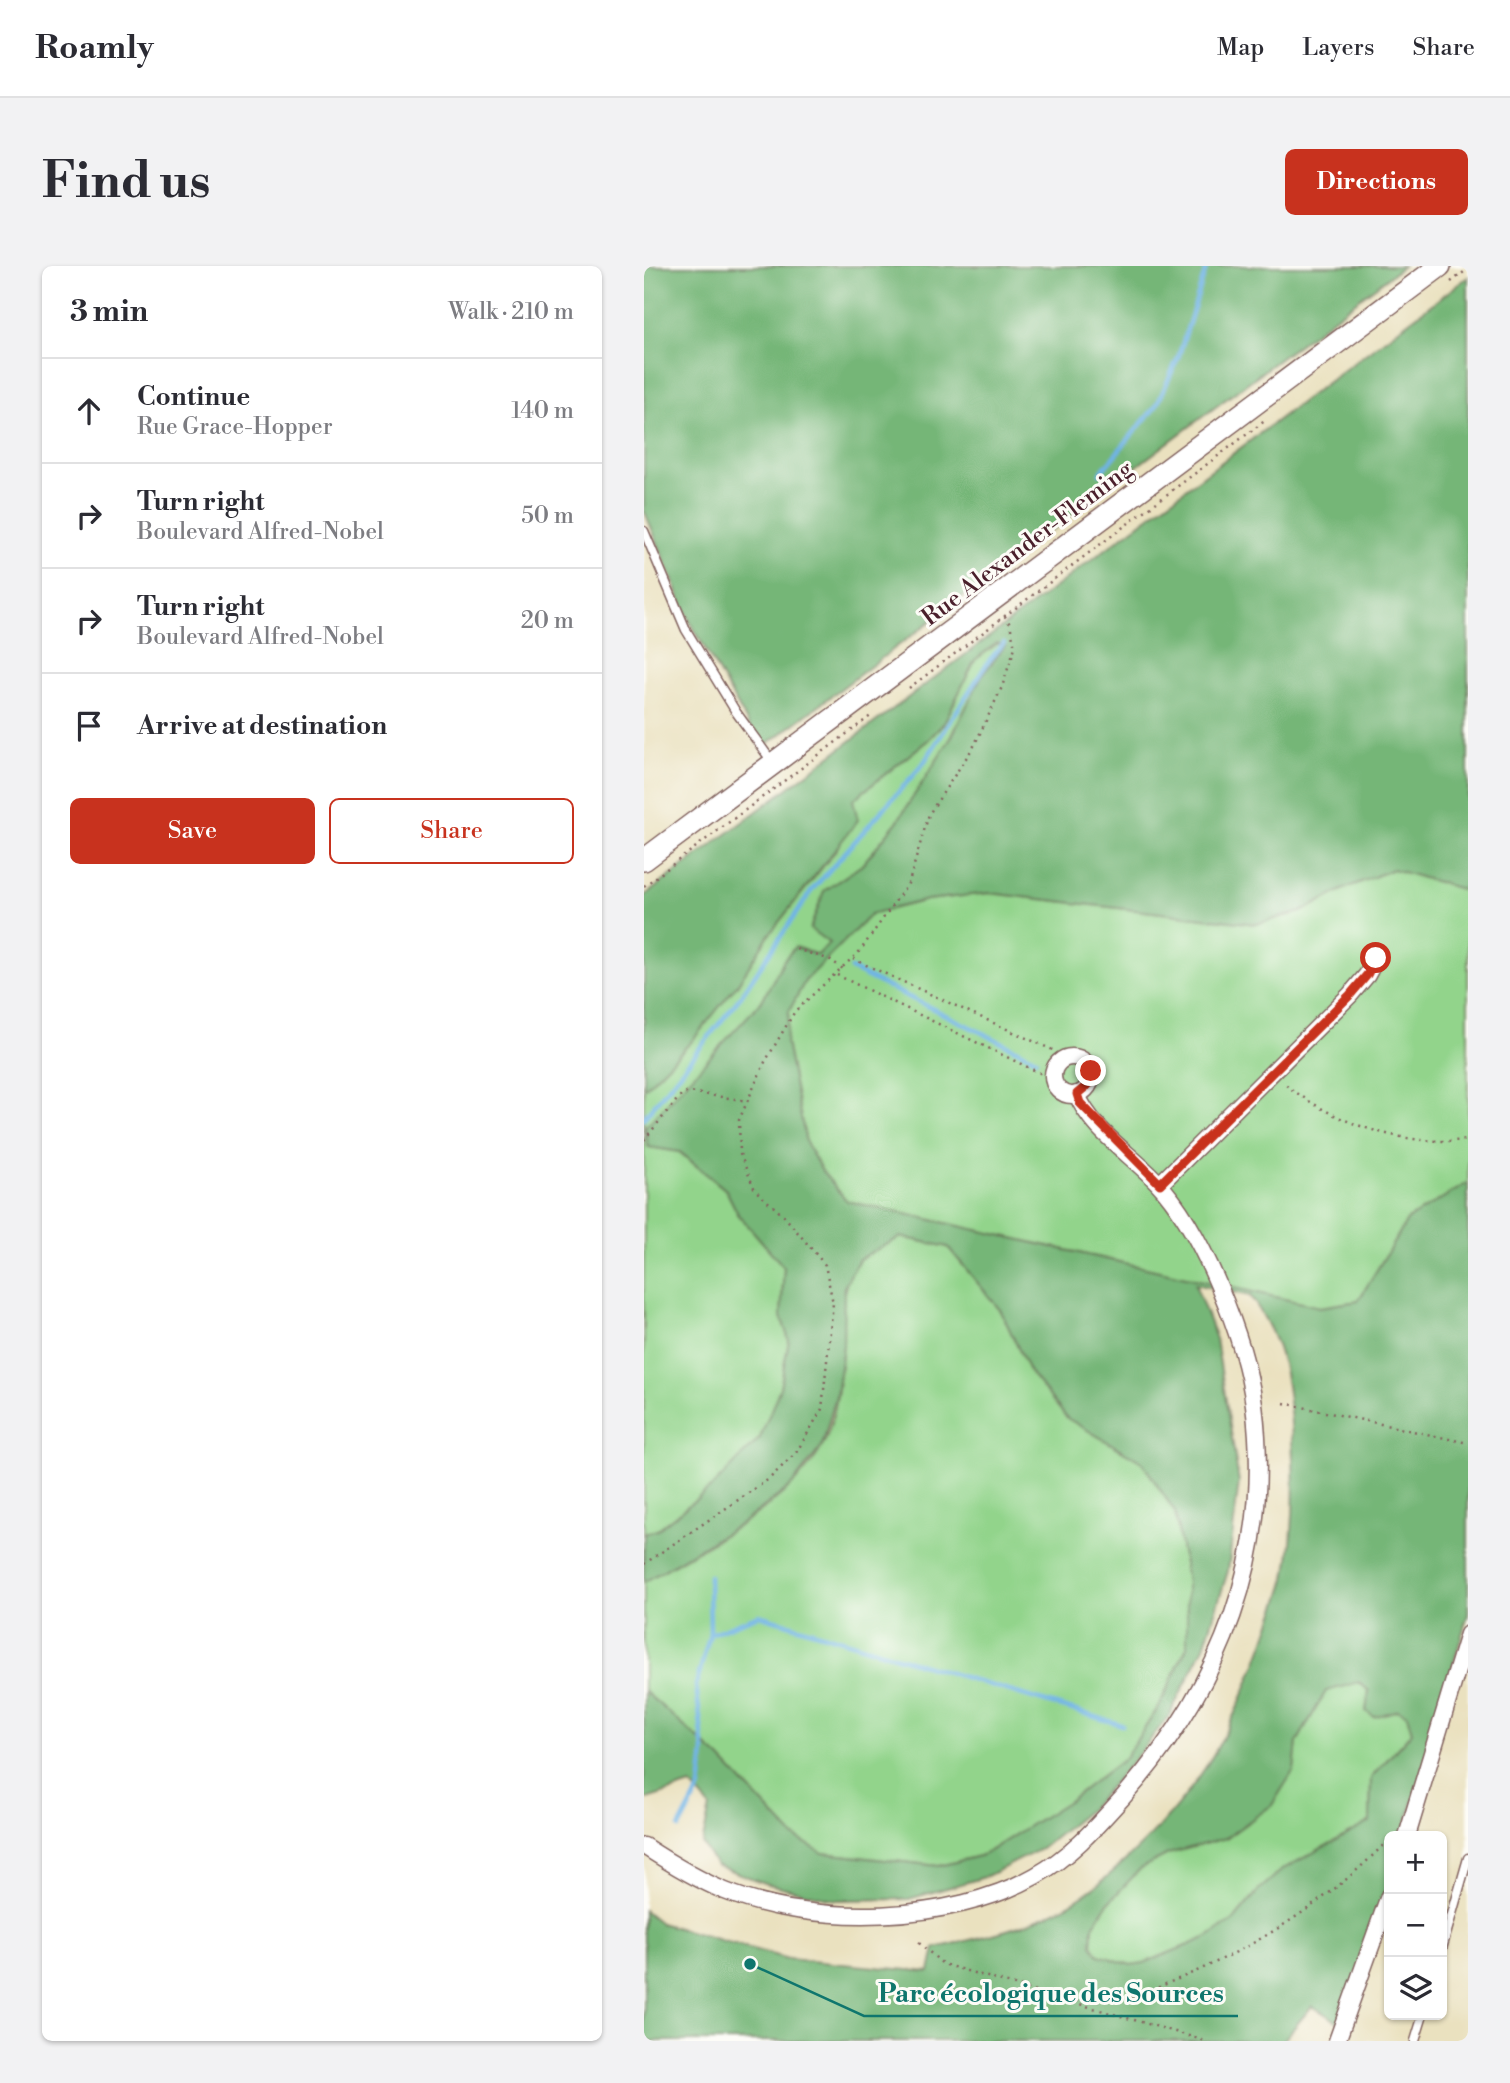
<!DOCTYPE html>
<meta charset="utf-8">
<style>
body{margin:0;font-family:"Libre Bodoni",serif;background:#f2f2f3;color:#2b2b33}
.controls{position:absolute;right:21px;bottom:21px;display:grid;overflow:hidden;border-radius:10px;box-shadow:0 2px 5px #0004}
.controls button{width:63px;height:63px;display:grid;place-items:center;padding:0;border:0;border-bottom:2px solid #e1e1e2;background:#fff;color:#2b2b33;font:35px sans-serif}
.stop{position:absolute;width:21px;height:21px;margin:-16px;border:5px solid #c8321e;border-radius:50%;background:#fff}
.stop.end{background:#c8321e;border-color:#fff;box-shadow:0 2px 7px #0008}
.list{margin:0;padding:0;list-style:none}
h2{display:flex;justify-content:space-between;align-items:center;height:91px;margin:0;padding:0 28px;font-size:30px}
h2 small{font-size:23px;font-weight:400;color:#7c7c81}
.list li{display:grid;grid-template-columns:46px 1fr auto;gap:21px;align-items:center;box-sizing:border-box;height:105px;padding:0 28px;border-top:2px solid #e1e1e2}
.list b{display:block;font-size:26px;white-space:nowrap}
.list p{margin:0;font-size:23px;white-space:nowrap;color:#7c7c81}
.list em{font-size:23px;font-style:normal;color:#7c7c81}
.actions{display:flex;gap:14px;padding:21px 28px}
.actions a{flex:1;padding:16px 0;border:2px solid #c8321e;border-radius:10px;text-align:center;font-size:24px;color:#c8321e}
.actions .main{background:#c8321e;color:#fff}
.icon{flex:none;width:38px;height:38px;fill:none;stroke:currentColor;stroke-width:2;stroke-linecap:round;stroke-linejoin:round}
.map{position:relative;flex:none;width:824px;height:1775px;overflow:hidden;border-radius:10px}
header{display:flex;align-items:center;gap:42px;box-sizing:border-box;height:98px;padding:0 35px;background:#fff;border-bottom:2px solid #e1e1e2}
header strong{font-size:33px}
nav{display:flex;gap:38px;margin-inline-start:auto;font-size:24px}
.intro{display:flex;align-items:center;justify-content:space-between;box-sizing:border-box;height:168px;padding:0 42px}
h1{margin:0;font-size:49px}
.button{padding:18px 32px;border-radius:10px;background:#c8321e;color:#fff;font-size:24px;font-weight:700}
main{display:flex;gap:42px;padding:0 42px}
aside{flex:1;background:#fff;border-radius:10px;box-shadow:0 2px 5px #0004}
.map>svg:first-child{display:block}
.green{fill:#92d48b;stroke:#6e7a5b;stroke-width:2}
.forest{fill:#75b677;stroke:#606a51;stroke-width:2;fill-rule:evenodd}
.lines{fill:none;stroke-linecap:round;stroke-linejoin:round}
.stream{stroke:#70b4e5;stroke-width:4.5}
.service-casing{stroke:#82635f;stroke-width:11}
.minor-casing{stroke:#82635f;stroke-width:19}
.tertiary-casing{stroke:#82635f;stroke-width:24}
.path{stroke:#82635f;stroke-width:2.5;stroke-dasharray:2 5;stroke-linecap:butt}
.service{stroke:#fff;stroke-width:8}
.minor{stroke:#fff;stroke-width:16}
.tertiary{stroke:#fff;stroke-width:21}
.route{stroke:#c8321e;stroke-width:9}
.labels{text-anchor:middle;stroke-width:6;stroke-linejoin:round;paint-order:stroke}
.street-label{font-size:24px;fill:#4a1f2b;stroke:#fdfcf7}
.leader{fill:none;stroke:#0f766e;stroke-width:2.5}
.callout-dot{fill:#0f766e;stroke:#fdfcf7;stroke-width:2.5}
.callout-label{font-size:26px;text-anchor:middle;font-weight:bold;fill:#0f766e;stroke:#fdfcf7;stroke-width:6;stroke-linejoin:round;paint-order:stroke}
</style>
<header>
<strong>Roamly</strong>
<nav><a>Map</a><a>Layers</a><a>Share</a></nav>
</header>
<div class="intro"><h1>Find us</h1><a class="button">Directions</a></div>
<main>
<aside>
<h2>3 min<small>Walk · 210 m</small></h2>
<ul class="list">
<li><svg class="icon" aria-label="ahead" viewBox="0 0 24 24"><path d="M12 20V5M6 11l6-6 6 6"/></svg><div><b>Continue</b><p>Rue Grace-Hopper</p></div><em>140 m</em></li>
<li><svg class="icon" aria-label="right" viewBox="0 0 24 24"><path d="M7 20v-9h11M14 6l5 5-5 5"/></svg><div><b>Turn right</b><p>Boulevard Alfred-Nobel</p></div><em>50 m</em></li>
<li><svg class="icon" aria-label="right" viewBox="0 0 24 24"><path d="M7 20v-9h11M14 6l5 5-5 5"/></svg><div><b>Turn right</b><p>Boulevard Alfred-Nobel</p></div><em>20 m</em></li>
<li><svg class="icon" aria-label="arrive" viewBox="0 0 24 24"><path d="M6 21V4h12l-3 4 3 4H6"/></svg><div><b>Arrive at destination</b></div></li>
</ul>
<div class="actions"><a class="main">Save</a><a>Share</a></div>
</aside>
<div class="map">
<svg width="824" height="1775" viewBox="0 0 824 1775">
<rect width="100%" height="100%" fill="#fdfcf7"/>
<filter id="ink" filterUnits="userSpaceOnUse"><feTurbulence type="fractalNoise" baseFrequency=".0143" numOctaves="2"/><feDisplacementMap in="SourceGraphic" scale="14" xChannelSelector="R" yChannelSelector="G"/><feConvolveMatrix kernelMatrix="1 2 1 2 8 2 1 2 1" color-interpolation-filters="sRGB"/></filter>
<filter id="wash" filterUnits="userSpaceOnUse"><feTurbulence type="fractalNoise" baseFrequency=".00686" numOctaves="4" result="noise"/><feDisplacementMap in="SourceGraphic" scale="28" xChannelSelector="R" yChannelSelector="G"/><feGaussianBlur stdDeviation="1.57" result="paint"/><feColorMatrix in="noise" values="0 0 0 0 0 0 0 0 0 0 0 0 0 0 0 0 0 1.4 0 .05"/><feComposite in="paint" operator="in"/></filter>
<g filter="url(#wash)">
<rect width="100%" height="100%" fill="#eae1bf"/>
<!-- green -->
<g class="green">
<path d="M354,377L361,380L337,411L307,472L253,556L218,599L180,625L185,677L175,689L140,694L118,735L68,791L5,881L35,886L82,924L94,948L140,1001L137,1050L145,1074L136,1122L116,1172L69,1220L13,1264L0,1268V823L48,775L95,716L124,670L193,583L209,534L284,474L300,457L331,394Z"/>
<path d="M749,603L824,625V917L764,953L714,1035L676,1041L203,935L179,907L162,877L142,777L145,745L161,715L227,648L283,634L345,627L612,658L657,646L700,623Z"/>
<path d="M257,971L304,981L357,1045L385,1105L423,1152L498,1196L531,1246L543,1315V1381L515,1440L480,1493L423,1536L339,1589L295,1600L179,1587L149,1570L76,1492L0,1425V1316C57,1281 145,1241 178,1181C192,1156 197,1105 199,1076C200,1047 194,1018 215,994C223,984 245,978 257,971Z"/>
<path d="M715,1416L725,1425L722,1445L730,1450L754,1444L763,1449L768,1466L727,1512L726,1555L615,1624L590,1654L562,1672L500,1697L487,1699L455,1689L448,1680L449,1660L464,1637L497,1602L524,1588L552,1579L650,1504L653,1476L682,1425Z"/>
</g>
<!-- forest -->
<g class="forest">
<path d="M0,0H759L118,482L46,356L0,244Z"/>
<path d="M824,11V625L749,603L700,623L657,646L612,658L345,627L283,634L227,648L161,715L145,745L142,777L162,877L179,907L203,935L676,1041L714,1035L764,953L824,917V1348L759,1570H745V1619L704,1762L668,1740L639,1775H0V1644L16,1657L144,1693L286,1706L291,1682C351,1669 410,1655 457,1616C495,1584 534,1544 561,1502C585,1466 611,1404 625,1362C631,1344 640,1325 643,1307C650,1264 651,1218 648,1174C645,1118 641,1077 606,1030L551,1018L572,1073L595,1216L584,1305L560,1381L525,1450L489,1495L445,1544L397,1583L341,1611L265,1633L192,1634L120,1617L72,1599L58,1578L66,1541L47,1519L0,1534V1425L76,1492L149,1570L179,1587L295,1600L339,1589L423,1536L480,1493L515,1441L543,1381V1315L531,1246L498,1196L423,1152L385,1105L357,1045L304,981L257,971L215,993L200,1021L199,1079L192,1130L178,1180L146,1221L101,1255L0,1316V1268L13,1264L69,1220L116,1172L136,1122L145,1074L137,1050L140,1001L94,948L82,924L36,886L4,881L1,861L118,735L140,694L151,681L174,689L185,677L166,663L180,625L218,599L253,556L307,472L337,411L361,380L353,377L331,394L300,457L284,474L209,534L214,554L124,670L95,716L48,775L0,823V630ZM715,1416L725,1425L722,1445L730,1451L754,1444L763,1449L768,1466L727,1512L726,1556L639,1603L615,1624L590,1654L562,1672L500,1697L487,1699L455,1689L448,1679L449,1660L464,1637L497,1602L524,1588L582,1572L628,1539L650,1504L653,1476L682,1425Z"/>
</g>
<g class="lines">
<!-- stream -->
<g class="stream">
<path d="M456,207L513,139L534,92L563,0"/>
<path d="M207,703L392,793"/>
<path d="M0,852L94,734L168,624L279,498L344,396L360,377"/>
<path d="M66,1368L115,1349L478,1459"/>
<path d="M35,1562L56,1522L60,1485L52,1419L66,1368L65,1310"/>
</g>
</g>
</g>
<g filter="url(#ink)">
<g class="lines">
<!-- service casing -->
<g class="service-casing">
<g id="service">
<path d="M0,265L42,364L92,446L129,497"/>
<path d="M798,1683L824,1592"/>
<path d="M771,1775L779,1749"/>
</g>
</g>
<!-- minor casing -->
<g class="minor-casing">
<g id="minor">
<circle cx="428" cy="810" r="19"/>
<path d="M516,918L706,729L723,709L732,692"/>
<path d="M763,1570L824,1368"/>
<path d="M0,1580C26,1597 52,1613 81,1625C169,1661 308,1657 391,1610C427,1590 453,1560 480,1530C577,1420 629,1288 610,1139C602,1075 558,963 513,916C488,889 446,863 433,828"/>
<path d="M693,1775L745,1630"/>
</g>
</g>
<!-- tertiary casing -->
<g class="tertiary-casing">
<path id="tertiary" d="M0,594L796,0"/>
</g>
<!-- path -->
<g class="path">
<path d="M807,16L824,3"/>
<path d="M265,422L622,154"/>
<path d="M0,620L228,449"/>
<path d="M152,683L187,694L199,703"/>
<path d="M209,693L411,785"/>
<path d="M193,709L400,809"/>
<path d="M642,819C694,859 758,880 824,874"/>
<path d="M0,874L37,829L45,826L104,835"/>
<path d="M640,1137L824,1177"/>
<path d="M0,1298L125,1213L152,1187L178,1143L189,1037L181,999L140,950L111,924L96,888L95,854L121,796L151,745L216,685L265,616L285,548L330,480L358,421L371,381L366,358L360,349"/>
<path d="M275,1677L299,1698L562,1775"/>
<path d="M425,1735C446,1734 469,1736 489,1731C502,1728 516,1720 529,1715C607,1684 687,1635 745,1573"/>
</g>
<!-- service -->
<use href="#service" class="service"/>
<!-- minor -->
<use href="#minor" class="minor"/>
<!-- tertiary -->
<use href="#tertiary" class="tertiary"/>
</g>
</g>
<g class="lines" filter="url(#ink)">
<!-- route -->
<path class="route" d="M447,805L446,817L433,828L436,837L516,918L706,729L723,709L732,692"/>
</g>
<g class="labels">
<!-- street labels -->
<g class="street-label">
<text transform="translate(383 277) rotate(-37)" y="8">Rue Alexander-Fleming</text>
</g>
</g>
<!-- callouts -->
<path class="leader" d="M106 1698L220 1750H594"/>
<circle class="callout-dot" cx="106" cy="1698" r="7"/>
<g class="callout-label">
<text x="407" y="1736">Parc écologique des Sources</text>
</g>
</svg>
<div class="controls">
<button>+</button>
<button>−</button>
<button><svg class="icon" aria-label="layers" viewBox="0 0 24 24"><path d="M12 4l9 5-9 5-9-5zM3 14l9 5 9-5"/></svg></button>
</div>
<div class="stop" style="left:732px;top:692px"></div>
<div class="stop end" style="left:447px;top:805px"></div>
</div>
</main>
